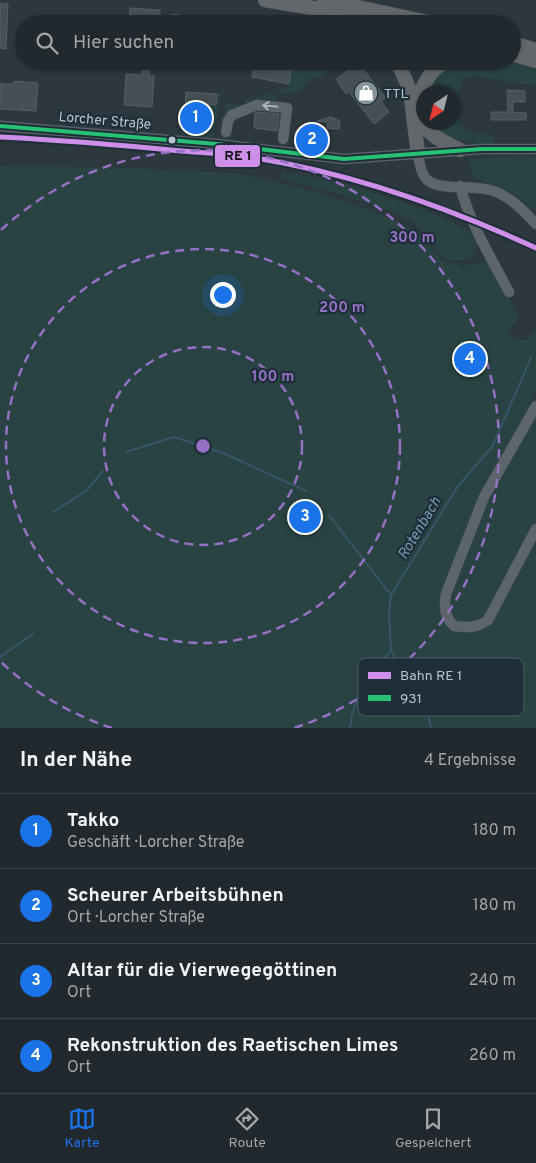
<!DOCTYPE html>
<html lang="de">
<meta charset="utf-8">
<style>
body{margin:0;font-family:Overpass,sans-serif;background:#2d353a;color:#f1f3f6}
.compass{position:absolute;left:416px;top:85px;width:45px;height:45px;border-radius:50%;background:#21292e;box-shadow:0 1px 4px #0004;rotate:215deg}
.you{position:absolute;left:222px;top:294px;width:18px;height:18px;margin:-12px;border:4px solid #fff;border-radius:50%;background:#1a73e8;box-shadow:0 0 0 8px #1a73e833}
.badge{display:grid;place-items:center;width:32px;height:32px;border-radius:50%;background:#1a73e8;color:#fff;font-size:16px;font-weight:700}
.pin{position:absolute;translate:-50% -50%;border:2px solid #fff;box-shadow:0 1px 5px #0006}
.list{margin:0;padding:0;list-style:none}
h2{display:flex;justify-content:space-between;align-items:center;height:65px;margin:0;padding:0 20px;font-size:21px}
h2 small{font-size:16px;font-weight:400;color:#a2a6aa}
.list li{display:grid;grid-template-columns:32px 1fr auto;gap:15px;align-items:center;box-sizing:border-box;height:75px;padding:0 20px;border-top:1px solid #3e454a}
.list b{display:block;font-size:19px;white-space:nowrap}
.list p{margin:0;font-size:16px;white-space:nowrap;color:#a2a6aa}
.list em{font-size:16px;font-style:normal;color:#a2a6aa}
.icon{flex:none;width:28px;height:28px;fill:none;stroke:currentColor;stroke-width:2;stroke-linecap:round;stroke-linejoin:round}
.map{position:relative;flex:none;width:536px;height:728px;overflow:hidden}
.search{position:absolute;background:#21292e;box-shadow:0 1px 4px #0004;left:15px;right:15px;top:15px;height:55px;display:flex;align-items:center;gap:12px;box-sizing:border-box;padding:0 18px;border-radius:28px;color:#a2a6aa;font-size:19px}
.sheet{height:365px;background:#21292e}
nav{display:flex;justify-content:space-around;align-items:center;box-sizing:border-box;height:70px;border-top:1px solid #3e454a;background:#21292e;font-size:14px;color:#a2a6aa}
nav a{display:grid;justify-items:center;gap:2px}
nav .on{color:#1a73e8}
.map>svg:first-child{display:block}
.green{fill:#294343}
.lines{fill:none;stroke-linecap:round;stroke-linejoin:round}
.stream{stroke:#375568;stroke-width:2}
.building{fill:#464f55;stroke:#555e65}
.minor-casing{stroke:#4b5358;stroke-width:11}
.highway-casing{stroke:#495359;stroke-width:15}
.minor{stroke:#5d656b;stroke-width:10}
.highway{stroke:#63676b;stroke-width:14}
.bus-1-casing{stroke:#1f2f39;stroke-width:8}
.bus-1{stroke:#26c172;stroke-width:4}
.rail-1-casing{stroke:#1f2f39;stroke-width:9}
.rail-1{stroke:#ce8fe9;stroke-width:5}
.oneway{stroke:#a6b1b9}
.ring{fill:none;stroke:#9670c5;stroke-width:2.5;stroke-dasharray:9 6}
.bus-dot{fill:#b8c4cd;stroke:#1f2f39;stroke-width:2}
.labels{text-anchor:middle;stroke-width:4.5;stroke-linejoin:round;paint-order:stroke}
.poi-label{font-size:14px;fill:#b8c4cd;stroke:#1f2f39;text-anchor:start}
.street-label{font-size:14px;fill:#b8c4cd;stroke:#1f2f39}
.water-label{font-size:15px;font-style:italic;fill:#769ab2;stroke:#1f2f39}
.key{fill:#1f2f39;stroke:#4d5c65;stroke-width:1}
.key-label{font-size:14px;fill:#b8c4cd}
.centre{fill:#9670c5;stroke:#1f2f39;stroke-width:2.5}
.ring-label{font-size:15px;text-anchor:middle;font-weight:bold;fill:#9670c5;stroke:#1f2f39;stroke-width:4.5;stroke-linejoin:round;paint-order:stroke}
.line-badge{stroke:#1f2f39;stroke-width:2}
.pale-badge-label{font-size:14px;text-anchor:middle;font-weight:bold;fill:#111}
</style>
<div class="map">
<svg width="536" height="728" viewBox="0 0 536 728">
<rect width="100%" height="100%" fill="#2c373e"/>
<!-- green -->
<g class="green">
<path d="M294,61H337L322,77H312L300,91L279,95L280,90L289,85Z"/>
<path d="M455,61H506L536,69V85L515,83L476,76L465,78L462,80L460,90L459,122C465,133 481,135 493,135L494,144L476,143L444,136L429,123L454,122V92H426L441,69Z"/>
<path d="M263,92L276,94L274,103L226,122L222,121L226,103L244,106L245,99L255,100L256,97L262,98Z"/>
<path d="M218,93H222L213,139L181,135V131L205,132L207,105H216Z"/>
<path d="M522,156L536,157V212C516,191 500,187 473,178L468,159Z"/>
<path d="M0,166L101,167L235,173L314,191L367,209L421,232L441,260L463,266L488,261L518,313L516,323L506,331L517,340H527L536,328V390L529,405L536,409V728H0Z"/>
<path d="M282,171L344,184L405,203L453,221L479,240L475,253L470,258C435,270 436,239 414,224C401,214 384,209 369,204C340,194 311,186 281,178Z"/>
</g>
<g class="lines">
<!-- stream -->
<g class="stream">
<path d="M126,452L174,437L223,453L306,491"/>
<path d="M53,512L86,491L103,471"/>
<path d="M329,515L391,595"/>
<path d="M391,651L427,709L431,728"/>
<path d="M0,657L33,634"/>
<path d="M350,728L352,714L364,679L391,651L389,612L391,595L458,486L492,447L531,358"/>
</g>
</g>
<!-- building -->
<g class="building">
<path d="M0,3L8,4L6,49L0,48Z"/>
<path d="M130,8L160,10V24H129Z"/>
<path d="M172,14L213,21V24H170Z"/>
<path d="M255,61H293L289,84L252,77Z"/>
<path d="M358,63L386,98L381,101L389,112L374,124L349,92L346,94L336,79Z"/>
<path d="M144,65H150L149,76H154L152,107L124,105L126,74L142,75V67H144Z"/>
<path d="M14,81L38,83L36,111L0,109V84H13Z"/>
<path d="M507,90L525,91V102H513V112L526,113V120H491V112H508Z"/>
<path d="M186,92L217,94L216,105L206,104L204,132L185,131L187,103L185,102Z"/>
<path d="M258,112L279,114L277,131L254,128L255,113Z"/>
<path d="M331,117L340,121L339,129L327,128L328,122L317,121Z"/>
<path d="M296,132L328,137L327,149L295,144Z"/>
</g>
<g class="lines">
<!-- minor casing -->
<g class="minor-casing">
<g id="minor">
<path d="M0,126L217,144L344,159L482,149H536"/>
<path d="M226,132L228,121L232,115L257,105L287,108L283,139"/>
<path d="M418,154C419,161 420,169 424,176C434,193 472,184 490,190C509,195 523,210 536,224"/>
<path d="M460,186C470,223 491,258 509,292"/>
<path d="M536,406L484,497L446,594C444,607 444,616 454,626C468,628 477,628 488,620L536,529"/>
</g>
</g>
<!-- highway casing -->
<g class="highway-casing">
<g id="highway">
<path d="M265,0L325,10L385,24"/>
<path d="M324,0L437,24"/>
<path d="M512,43L536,50"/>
<path d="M512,54L536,61"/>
<path d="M397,61L410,90L418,154"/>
<path d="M446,61C424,73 409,107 427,129C435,139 449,144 460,150"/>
</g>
</g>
<!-- minor -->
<use href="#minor" class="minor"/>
<!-- highway -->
<use href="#highway" class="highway"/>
<!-- bus-1 casing -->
<g class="bus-1-casing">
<path id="bus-1" d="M0,126L217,144L344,159L482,149H536"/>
</g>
<!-- bus-1 -->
<use href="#bus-1" class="bus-1"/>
<!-- rail-1 casing -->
<g class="rail-1-casing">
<path id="rail-1" d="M0,137C60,140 121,145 181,151C206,153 231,154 256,158C353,174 447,207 536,248"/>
</g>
<!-- rail-1 -->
<use href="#rail-1" class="rail-1"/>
</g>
<!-- one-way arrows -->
<defs><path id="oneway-shaft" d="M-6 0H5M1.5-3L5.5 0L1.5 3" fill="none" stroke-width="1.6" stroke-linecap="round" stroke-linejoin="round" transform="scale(1.25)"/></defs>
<use class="oneway" href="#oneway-shaft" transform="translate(270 106) rotate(-174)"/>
<!-- distance rings -->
<g class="ring">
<circle cx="203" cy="446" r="99"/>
<circle cx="203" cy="446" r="197"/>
<path d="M112 728A296 296 0 0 1 1 662M1 230A296 296 0 1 1 294 728"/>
</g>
<!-- icons -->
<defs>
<g id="shop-disc" transform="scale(1.25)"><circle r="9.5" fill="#87939b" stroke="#1f2f39"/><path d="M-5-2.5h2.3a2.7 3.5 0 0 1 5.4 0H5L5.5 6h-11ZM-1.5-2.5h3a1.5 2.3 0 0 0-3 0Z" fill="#fff"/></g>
</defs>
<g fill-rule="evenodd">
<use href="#shop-disc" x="366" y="93"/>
</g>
<!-- markers -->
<circle class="bus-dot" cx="172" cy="140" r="4.5"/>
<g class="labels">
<!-- poi labels -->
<g class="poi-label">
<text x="384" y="98">TTL</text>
</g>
<!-- street labels -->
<g class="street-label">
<text transform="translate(105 120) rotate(5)" y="5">Lorcher Straße</text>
</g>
<!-- water labels -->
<g class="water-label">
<text transform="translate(419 528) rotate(-59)" y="5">Rotenbach</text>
</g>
</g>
<!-- legend -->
<rect x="358" y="658" width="166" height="58" rx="8" class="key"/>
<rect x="368" y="672" width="23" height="7" fill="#ce8fe9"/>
<rect x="368" y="695" width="23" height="6" fill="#26c172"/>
<g class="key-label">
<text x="400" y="680">Bahn RE 1</text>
<text x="400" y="703">931</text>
</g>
<circle cx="203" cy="446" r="8" class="centre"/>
<g class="ring-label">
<text x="412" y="242">300 m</text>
<text x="342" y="312">200 m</text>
<text x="273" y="381">100 m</text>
</g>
<rect class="line-badge" x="214" y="144" width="47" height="24" rx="5" fill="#ce8fe9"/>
<g class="pale-badge-label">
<text x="238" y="160">RE 1</text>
</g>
</svg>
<svg class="compass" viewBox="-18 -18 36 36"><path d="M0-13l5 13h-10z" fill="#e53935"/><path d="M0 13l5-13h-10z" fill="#a2a6aa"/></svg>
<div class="you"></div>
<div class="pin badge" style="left:196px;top:118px">1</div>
<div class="pin badge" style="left:312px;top:140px">2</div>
<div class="pin badge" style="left:305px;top:517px">3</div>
<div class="pin badge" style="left:470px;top:359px">4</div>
<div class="search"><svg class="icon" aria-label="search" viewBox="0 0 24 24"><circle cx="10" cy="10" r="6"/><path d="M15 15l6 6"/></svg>Hier suchen</div>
</div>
<section class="sheet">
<h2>In der Nähe<small>4 Ergebnisse</small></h2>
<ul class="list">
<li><span class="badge">1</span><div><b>Takko</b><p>Geschäft · Lorcher Straße</p></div><em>180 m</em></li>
<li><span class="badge">2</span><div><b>Scheurer Arbeitsbühnen</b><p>Ort · Lorcher Straße</p></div><em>180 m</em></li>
<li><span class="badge">3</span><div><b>Altar für die Vierwegegöttinen</b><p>Ort</p></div><em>240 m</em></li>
<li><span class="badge">4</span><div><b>Rekonstruktion des Raetischen Limes</b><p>Ort</p></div><em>260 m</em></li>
</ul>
</section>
<nav>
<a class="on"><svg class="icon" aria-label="map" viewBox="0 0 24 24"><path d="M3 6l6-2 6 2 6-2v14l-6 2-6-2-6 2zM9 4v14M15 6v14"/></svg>Karte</a>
<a><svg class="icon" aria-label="directions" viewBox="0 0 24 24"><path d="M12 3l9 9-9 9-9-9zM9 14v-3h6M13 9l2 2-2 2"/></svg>Route</a>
<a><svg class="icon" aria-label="saved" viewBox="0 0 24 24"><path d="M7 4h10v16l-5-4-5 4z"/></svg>Gespeichert</a>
</nav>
